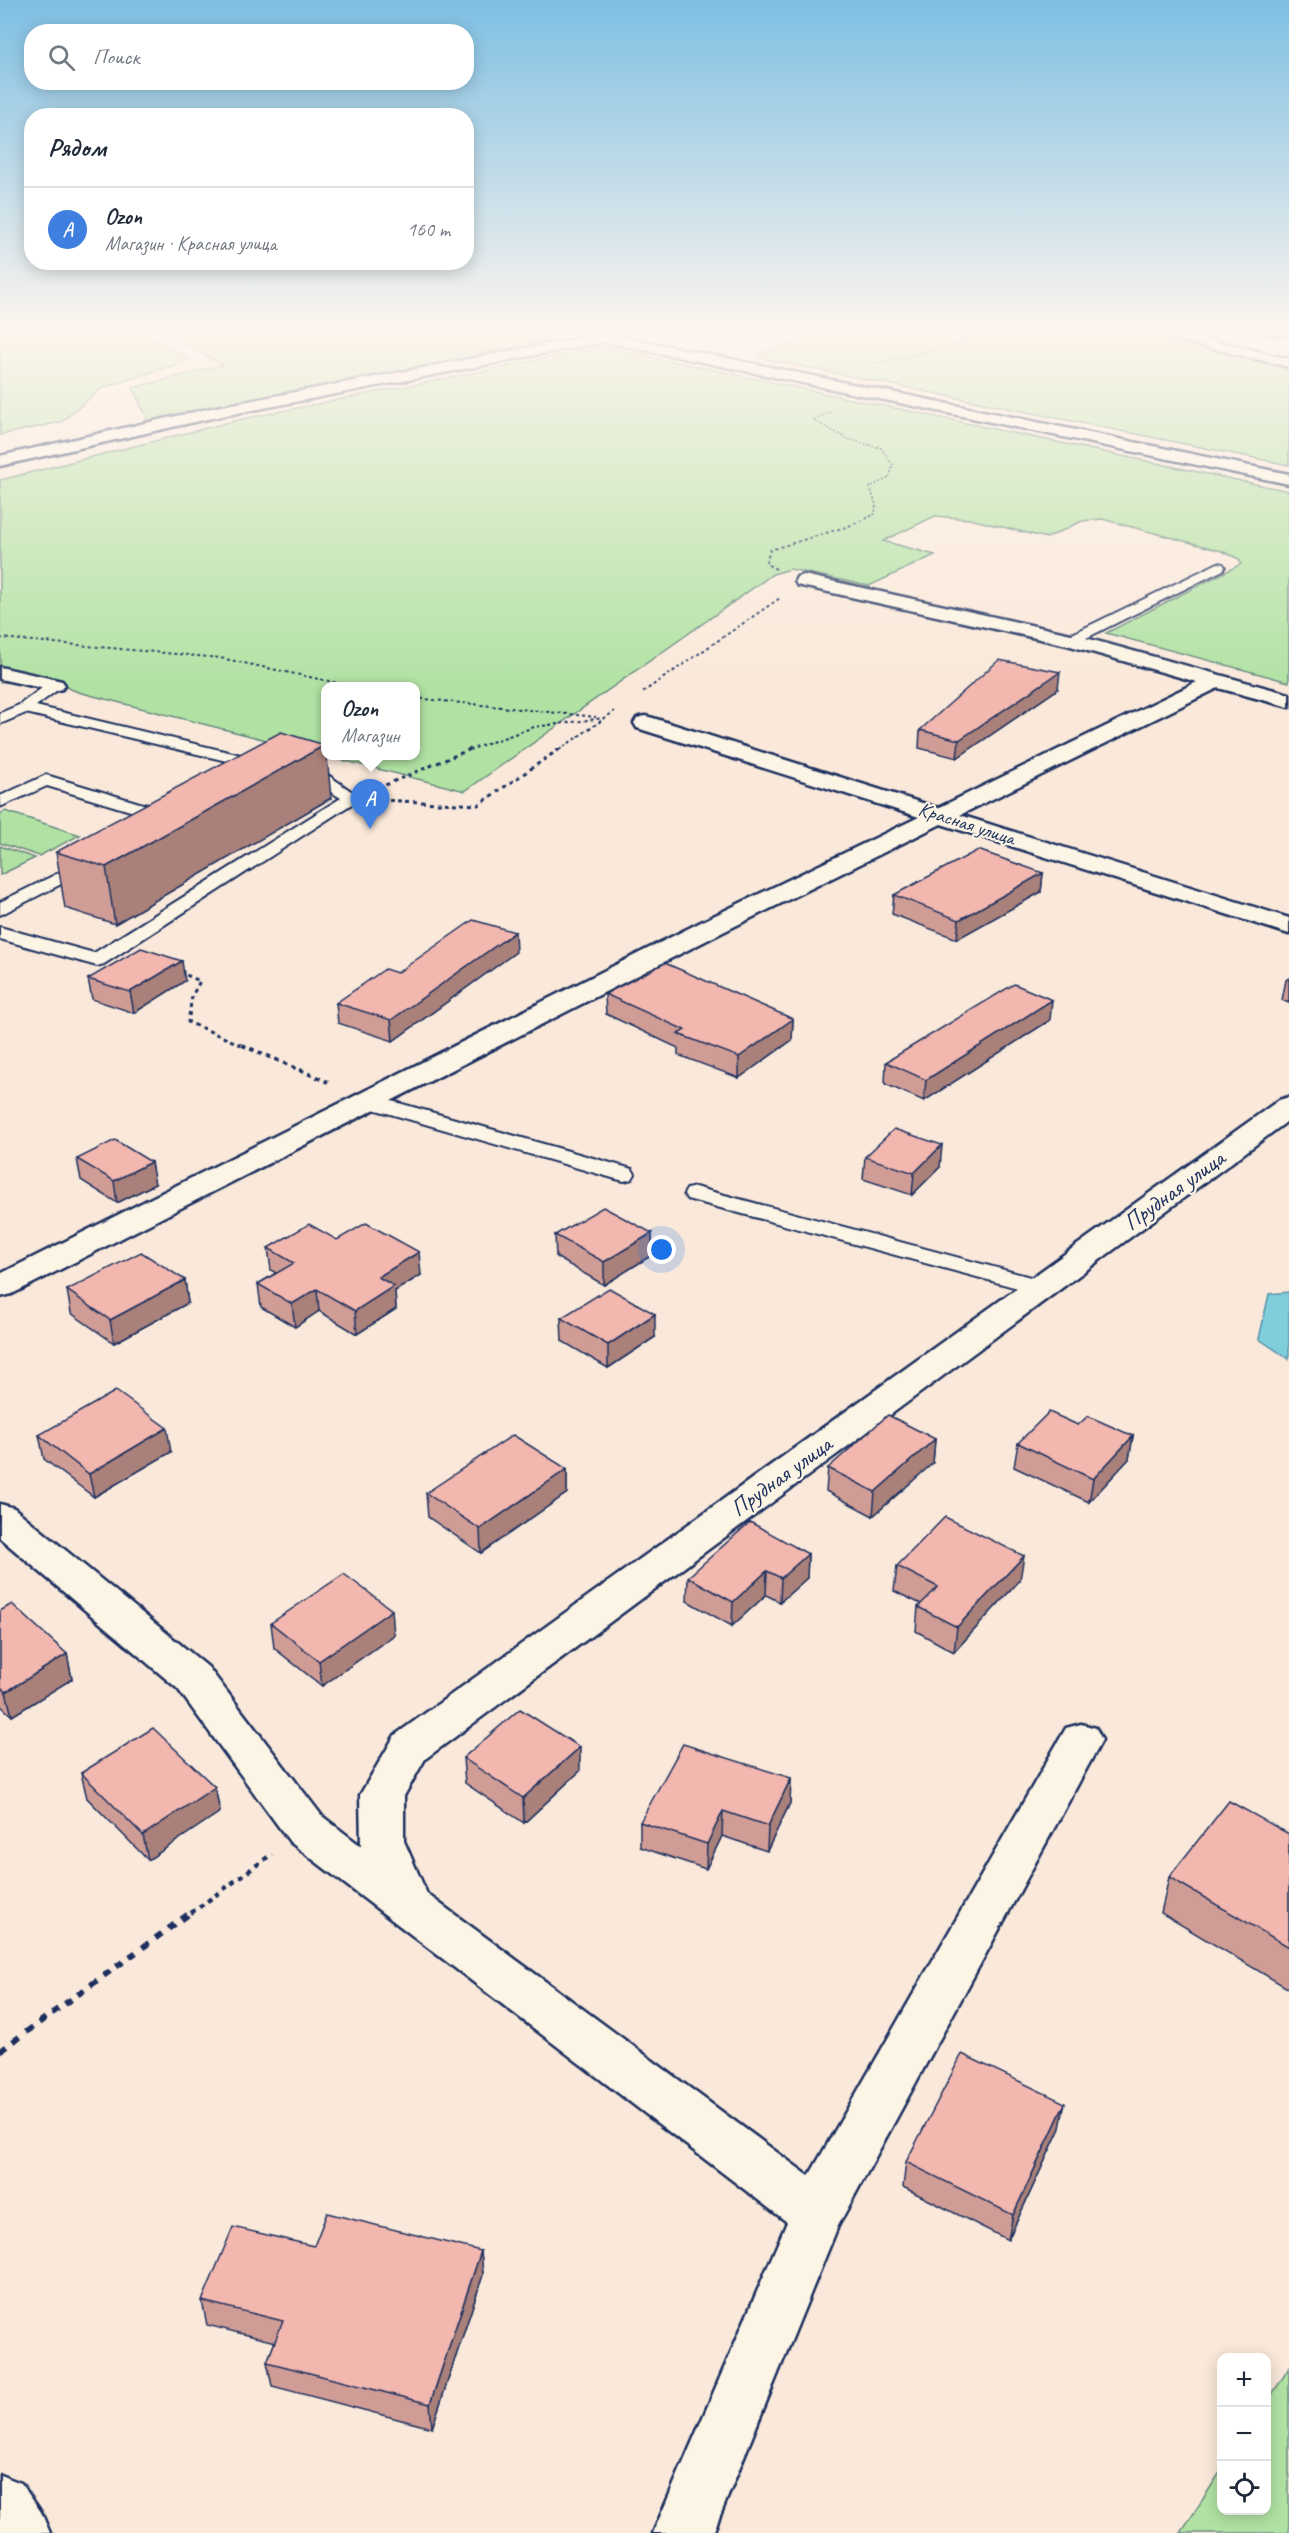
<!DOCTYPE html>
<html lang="ru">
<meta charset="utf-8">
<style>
body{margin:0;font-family:Caveat,sans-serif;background:#f2f2f3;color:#1f2937}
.controls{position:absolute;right:18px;bottom:18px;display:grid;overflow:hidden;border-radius:12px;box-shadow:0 3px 15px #0003}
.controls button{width:54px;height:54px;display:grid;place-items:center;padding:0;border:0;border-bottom:2px solid #e0e1e3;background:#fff;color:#1f2937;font:30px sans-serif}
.you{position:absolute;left:662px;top:1250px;width:21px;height:21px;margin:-15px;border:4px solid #fff;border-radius:50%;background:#1a73e8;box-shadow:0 0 0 9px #1a73e833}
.badge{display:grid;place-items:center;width:39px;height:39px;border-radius:50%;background:#1a73e8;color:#fff;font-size:20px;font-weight:700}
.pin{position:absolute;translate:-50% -50px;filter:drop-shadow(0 2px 3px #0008)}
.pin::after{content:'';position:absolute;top:32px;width:21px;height:18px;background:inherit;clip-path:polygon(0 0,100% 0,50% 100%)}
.popup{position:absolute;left:321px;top:682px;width:99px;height:78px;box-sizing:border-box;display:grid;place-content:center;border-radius:12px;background:#fff;filter:drop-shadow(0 2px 4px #0005);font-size:20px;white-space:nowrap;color:#747a83}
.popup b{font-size:22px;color:#1f2937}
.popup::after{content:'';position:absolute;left:50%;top:100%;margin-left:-12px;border:12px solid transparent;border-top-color:#fff}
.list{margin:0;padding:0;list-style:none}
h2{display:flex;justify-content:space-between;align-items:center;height:78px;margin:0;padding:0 24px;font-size:26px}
h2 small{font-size:20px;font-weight:400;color:#747a83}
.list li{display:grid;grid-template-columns:39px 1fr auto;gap:18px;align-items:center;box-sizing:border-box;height:84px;padding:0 24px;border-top:2px solid #e0e1e3}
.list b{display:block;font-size:22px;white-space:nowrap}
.list p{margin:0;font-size:20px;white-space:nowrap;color:#747a83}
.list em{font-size:20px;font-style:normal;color:#747a83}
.icon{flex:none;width:33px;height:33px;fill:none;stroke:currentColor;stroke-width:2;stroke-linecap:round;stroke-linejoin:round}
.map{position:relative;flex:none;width:1289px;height:2533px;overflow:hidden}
.search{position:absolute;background:#fff;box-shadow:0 3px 15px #0003;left:24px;top:24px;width:450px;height:66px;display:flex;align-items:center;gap:15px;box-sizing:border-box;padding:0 21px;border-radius:24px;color:#747a83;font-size:22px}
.panel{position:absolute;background:#fff;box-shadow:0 3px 15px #0003;left:24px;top:108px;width:450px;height:162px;border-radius:24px}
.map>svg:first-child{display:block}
.green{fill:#b1e2a3;stroke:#668880;stroke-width:1.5}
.water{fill:#7fcfdb;stroke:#578fa9;stroke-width:1.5}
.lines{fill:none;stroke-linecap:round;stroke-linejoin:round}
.lane-casing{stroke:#1b2f5e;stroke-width:4}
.street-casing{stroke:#1b2f5e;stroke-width:5}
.secondary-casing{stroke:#1b2f5e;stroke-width:5}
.path-far5{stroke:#1b2f5e;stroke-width:1.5;stroke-dasharray:2 2;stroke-linecap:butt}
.path-far4{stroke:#1b2f5e;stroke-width:2;stroke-dasharray:3 3;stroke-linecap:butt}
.path-far3{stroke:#1b2f5e;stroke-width:3;stroke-dasharray:4 4;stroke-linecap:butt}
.path-far2{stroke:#1b2f5e;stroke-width:4;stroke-dasharray:4.5 4.5;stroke-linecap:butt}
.path-far1{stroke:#1b2f5e;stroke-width:4.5;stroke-dasharray:5 5;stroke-linecap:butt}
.path{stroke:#1b2f5e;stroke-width:6;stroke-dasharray:8 8;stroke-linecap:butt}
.lane{fill:#fcf5e5;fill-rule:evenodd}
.street{fill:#fcf5e5;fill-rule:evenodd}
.secondary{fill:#fcf5e5;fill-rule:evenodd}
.wall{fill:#d09d96;stroke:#1b2f5e;stroke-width:1.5}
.shaded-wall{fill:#a9807a;stroke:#1b2f5e;stroke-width:1.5}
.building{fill:#f2b7af;stroke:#1b2f5e;stroke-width:1.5}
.labels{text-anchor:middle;stroke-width:4.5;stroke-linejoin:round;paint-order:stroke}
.far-street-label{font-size:20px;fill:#1b2f5e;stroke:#fcf5e5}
.street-label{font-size:24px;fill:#1b2f5e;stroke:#fcf5e5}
</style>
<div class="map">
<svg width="1289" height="2533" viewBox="0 0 1289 2533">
<rect width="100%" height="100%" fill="#fae9da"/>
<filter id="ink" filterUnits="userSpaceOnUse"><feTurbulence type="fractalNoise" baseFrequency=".0167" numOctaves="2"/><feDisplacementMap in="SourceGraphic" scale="12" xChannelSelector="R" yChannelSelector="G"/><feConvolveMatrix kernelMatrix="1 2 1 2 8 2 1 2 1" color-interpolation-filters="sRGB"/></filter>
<g filter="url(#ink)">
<!-- green -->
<g class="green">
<path d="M0,334H145L190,360L102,388L61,422L0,435Z"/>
<path d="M167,334H529L552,339L209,412L151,427L133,388L223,365Z"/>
<path d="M826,334H1159L1289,365V465L765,359L759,354Z"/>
<path d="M604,347L1289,491V682L1106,633L1241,564L1239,559L1222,551L1102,519L1082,521L1047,538L970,519L935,516L883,541L935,555L869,586L790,569L773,574L465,791L326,756H415V686H325V755L78,692L39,676L0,682V480L242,419Z"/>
<path d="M5,811L80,835L39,856L0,843V814Z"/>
<path d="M0,846L35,858L0,875Z"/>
<path d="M1289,2368V2533H1181L1221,2471L1222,2510H1266L1267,2402Z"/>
</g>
<!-- water -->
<path class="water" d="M1289,1292V1359L1259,1339L1269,1294Z"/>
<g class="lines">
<!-- lane casing -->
<g class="lane-casing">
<g id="lane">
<path d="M1218,563L1223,564L1225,567L1223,570L1076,643H1066L1064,640L1066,637Z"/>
<path d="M55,680L60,682L63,685L60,688L36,706L270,762L272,765L264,770L26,713L0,724V713L19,705L50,682Z"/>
<path d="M298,768L328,775L361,798L104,964L97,966L0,939V927L94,953L341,798L316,783L292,777L290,773Z"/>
<path d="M46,775L173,813L176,817L173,821L167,822L47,786L0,807V796Z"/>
<path d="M89,858L95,859L98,863L95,867L0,915V902Z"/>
<path d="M367,1094L632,1169L635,1174L632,1179L624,1181L616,1179L359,1105L356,1100L359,1095Z"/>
<path d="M695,1187L1049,1282L1052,1287L1049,1292L1040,1294L687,1199L684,1194L687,1189Z"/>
</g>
</g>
<!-- street casing -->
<g class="street-casing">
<g id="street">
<path d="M601,334L608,335L610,338L603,342L212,418L0,466V456L212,408Z"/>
<path d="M1163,334H1188L1289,359V367L1165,337Z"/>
<path d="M804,575L1071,634L1289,694V707L1218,688L960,815L1289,918V934L941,824L721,933L12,1294L0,1297V1274L703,921L919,817L637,728L634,723L637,718L645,716L653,718L938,808L1197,682L1067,645L797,585L795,581L797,577Z"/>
<path d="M0,667L62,681L65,685L62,689L55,691L0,679Z"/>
<path d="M1289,1097V1120L425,1759L404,1796V1841L427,1894L809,2176L1066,1728L1081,1724L1096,1728L1102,1740L838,2226L713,2533H653L787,2222L290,1842L178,1689L0,1538V1504L14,1508L208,1667L322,1816L361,1846L360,1795L395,1735L1279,1100Z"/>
<path d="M0,2475L21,2483L41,2512L50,2533H0Z"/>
</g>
</g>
<!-- secondary casing -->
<g class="secondary-casing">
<path id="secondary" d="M580,334H609L1289,474V484L587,338Z"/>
</g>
<!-- path-far5 -->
<g class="path-far5">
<path d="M783,345L820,334"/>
<path d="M876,363L957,345L977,334"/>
<path d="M830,412L813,420L848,439L881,448L893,465L889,478L870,487L876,505L875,514L868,517"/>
</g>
<!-- path-far4 -->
<g class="path-far4">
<path d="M776,569L766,564L770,550L849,526L872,516"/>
<path d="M0,638L220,658L352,686"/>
<path d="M643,692L780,598"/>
<path d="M415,698L596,717"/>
<path d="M469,750L534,727L604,718"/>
<path d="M559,750L615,711"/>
</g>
<!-- path-far3 -->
<g class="path-far3">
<path d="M378,788L473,748"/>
<path d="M381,800L478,805L561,748"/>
<path d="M179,972L200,981L192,996L188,1022L246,1047"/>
</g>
<!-- path-far2 -->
<path class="path-far2" d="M242,1045L328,1082"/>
<!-- path-far1 -->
<path class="path-far1" d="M191,1913L272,1854"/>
<!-- path -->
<path class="path" d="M0,2051L193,1911"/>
<!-- lane -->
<use href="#lane" class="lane"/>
<!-- street -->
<use href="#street" class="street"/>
<!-- secondary -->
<use href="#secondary" class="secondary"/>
</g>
<!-- wall -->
<g class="wall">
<path d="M1264,334H1289V338L1283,336L1277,338Z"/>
<path d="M1058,689L957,758L919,748L920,730Z"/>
<path d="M331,798L115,924L65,908L56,852Z"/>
<path d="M1043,873L1041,892L957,939L892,914L894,895Z"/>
<path d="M516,952L393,1041L338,1023L336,1003L397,973Z"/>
<path d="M1289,978V1003L1282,1000L1286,980Z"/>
<path d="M88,979L185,981L134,1013L92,999Z"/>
<path d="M605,994L793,1019L792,1040L739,1078L678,1055V1048L606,1014Z"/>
<path d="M1050,1020L924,1101L885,1084L886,1062Z"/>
<path d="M865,1157L940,1167L912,1195L863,1179Z"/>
<path d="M77,1159L155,1184L117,1203L81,1180Z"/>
<path d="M652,1233V1255L604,1285L556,1257L555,1235Z"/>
<path d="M337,1240L421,1275L395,1291L396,1309L357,1334L319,1311L295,1327L261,1307L258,1284L276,1273L271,1270L268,1248Z"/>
<path d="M185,1280L188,1303L114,1343L71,1313L67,1290Z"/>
<path d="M561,1318L655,1337L608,1368L562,1341Z"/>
<path d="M1078,1425L1133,1436L1129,1459L1089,1502L1014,1467L1018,1443Z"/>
<path d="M39,1435L171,1452L94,1497L44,1459Z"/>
<path d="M935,1439L933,1463L873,1516L826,1491L828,1468Z"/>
<path d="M567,1469V1493L481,1553L428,1517L426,1493Z"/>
<path d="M808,1554L807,1578L780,1602L766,1595L732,1626L687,1601L688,1577Z"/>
<path d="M897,1566L1020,1580L954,1652L916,1631L918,1607L921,1604L894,1591Z"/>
<path d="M0,1611L67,1654L72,1679L12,1716L0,1705Z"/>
<path d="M271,1623L394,1635L322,1686L274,1648Z"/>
<path d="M463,1758L580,1771L524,1823L465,1783Z"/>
<path d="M81,1773L215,1787L220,1812L148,1860L87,1798Z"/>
<path d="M791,1778L790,1803L767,1851L722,1836L706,1869L640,1847V1822Z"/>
<path d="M1289,1834V1989L1161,1913L1169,1877Z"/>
<path d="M1060,2128L1008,2240L903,2187L906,2162Z"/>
<path d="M314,2246L481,2251L483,2275L432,2428L272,2386L267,2362L275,2342L207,2325L202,2301Z"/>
</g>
<!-- shaded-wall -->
<g class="shaded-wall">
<path d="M1277,334H1283V336L1277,338Z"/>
<path d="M1060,672L1058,689L957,758L959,740Z"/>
<path d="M325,745V756H327L331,798L115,924L106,867Z"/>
<path d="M1043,873L1041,892L957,939L959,920Z"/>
<path d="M515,932L516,952L393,1041L391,1020Z"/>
<path d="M182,961L185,981L134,1013L130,992Z"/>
<path d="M1052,1000L1050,1020L924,1101L926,1080Z"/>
<path d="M793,1019L792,1040L739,1078V1057Z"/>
<path d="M942,1145L940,1167L912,1195L914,1173Z"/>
<path d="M151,1162L155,1184L117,1203L114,1181Z"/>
<path d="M652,1233V1255L604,1285V1262Z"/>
<path d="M419,1252L421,1275L395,1291L396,1309L357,1334L355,1311L378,1277Z"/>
<path d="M185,1280L188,1303L114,1343L110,1320Z"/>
<path d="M317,1289L319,1311L295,1327L292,1304Z"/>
<path d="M655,1314V1337L608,1368V1345Z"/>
<path d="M167,1428L171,1452L94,1497L89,1474Z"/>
<path d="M1133,1436L1129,1459L1089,1502L1093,1479Z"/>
<path d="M935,1439L933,1463L873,1516L875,1492Z"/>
<path d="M567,1469V1493L481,1553L480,1529Z"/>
<path d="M808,1554L807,1578L780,1602L781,1578Z"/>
<path d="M1024,1556L1020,1580L954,1652L957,1627Z"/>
<path d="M767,1571L766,1595L732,1626L733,1602Z"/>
<path d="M392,1610L394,1635L322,1686L319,1661Z"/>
<path d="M67,1654L72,1679L12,1716L6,1692Z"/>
<path d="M580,1747V1771L524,1823L523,1798Z"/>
<path d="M791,1778L790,1803L767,1851L768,1826Z"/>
<path d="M215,1787L220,1812L148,1860L143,1835Z"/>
<path d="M723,1811L722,1836L706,1869L707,1844Z"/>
<path d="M1065,2103L1060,2128L1008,2240L1013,2215Z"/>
<path d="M481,2251L483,2275L432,2428L430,2404Z"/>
</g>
<!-- building -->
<g class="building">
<path d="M999,660L1060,672L959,740L920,730Z"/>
<path d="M281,732L325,745L106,867L56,852Z"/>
<path d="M978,850L1043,873L959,920L894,895Z"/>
<path d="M473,920L515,932L391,1020L336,1003L385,969L397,973Z"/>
<path d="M141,948L182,961L130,992L88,979Z"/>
<path d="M665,963L793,1019L739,1057L678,1034L685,1030L605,994Z"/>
<path d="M1014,984L1052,1000L926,1080L886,1062Z"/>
<path d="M894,1129L942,1145L914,1173L865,1157Z"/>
<path d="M115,1140L151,1162L114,1181L77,1159Z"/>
<path d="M603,1207L652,1233L604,1262L555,1235Z"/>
<path d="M366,1223L419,1252L378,1277L394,1286L355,1311L317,1289L292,1304L258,1284L294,1263L268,1248L309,1224L337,1240Z"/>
<path d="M141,1252L185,1280L110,1320L67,1290Z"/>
<path d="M609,1288L655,1314L608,1345L561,1318Z"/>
<path d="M116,1391L167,1428L89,1474L39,1435Z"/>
<path d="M1049,1412L1078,1425L1088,1416L1133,1436L1093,1479L1018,1443Z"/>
<path d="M888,1415L935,1439L875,1492L828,1468Z"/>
<path d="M513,1435L567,1469L480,1529L426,1493Z"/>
<path d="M945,1517L1024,1556L957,1627L918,1607L938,1587L897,1566Z"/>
<path d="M750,1522L808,1554L781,1578L767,1571L733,1602L688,1577Z"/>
<path d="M344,1574L392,1610L319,1661L271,1623Z"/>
<path d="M12,1604L67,1654L6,1692L0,1686V1611Z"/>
<path d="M520,1709L580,1747L523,1798L463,1758Z"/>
<path d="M153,1728L215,1787L143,1835L81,1773Z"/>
<path d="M683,1744L791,1778L768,1826L723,1811L707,1844L640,1822Z"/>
<path d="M1229,1801L1289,1834V1947L1169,1877Z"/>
<path d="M962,2054L1065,2103L1013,2215L906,2162Z"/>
<path d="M327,2213L481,2251L430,2404L267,2362L283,2321L202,2301L233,2227L314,2246Z"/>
</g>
</g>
<!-- sky -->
<linearGradient id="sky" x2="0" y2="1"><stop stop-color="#7ebfe3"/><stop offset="0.48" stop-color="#fdf5ee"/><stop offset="1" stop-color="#fdf5ee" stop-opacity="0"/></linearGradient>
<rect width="1289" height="689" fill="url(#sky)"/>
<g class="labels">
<!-- far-street labels -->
<g class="far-street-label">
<text transform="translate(967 823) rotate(18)" y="7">Красная улица</text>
</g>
<!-- street labels -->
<g class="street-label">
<text transform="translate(1174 1190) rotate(-36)" y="8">Прудная улица</text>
<text transform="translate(781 1476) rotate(-36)" y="8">Прудная улица</text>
</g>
</g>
</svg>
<div class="controls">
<button>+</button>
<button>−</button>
<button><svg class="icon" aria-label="locate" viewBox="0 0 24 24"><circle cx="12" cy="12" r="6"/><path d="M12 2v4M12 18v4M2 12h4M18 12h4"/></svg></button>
</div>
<div class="you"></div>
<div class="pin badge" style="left:370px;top:829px;background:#3f7fe0">A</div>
<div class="popup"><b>Ozon</b>Магазин</div>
<div class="search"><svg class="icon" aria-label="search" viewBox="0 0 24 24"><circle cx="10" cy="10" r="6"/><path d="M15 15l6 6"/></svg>Поиск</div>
<section class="panel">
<h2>Рядом<small></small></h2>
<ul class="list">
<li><span class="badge" style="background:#3f7fe0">A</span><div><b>Ozon</b><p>Магазин · Красная улица</p></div><em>160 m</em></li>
</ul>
</section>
</div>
